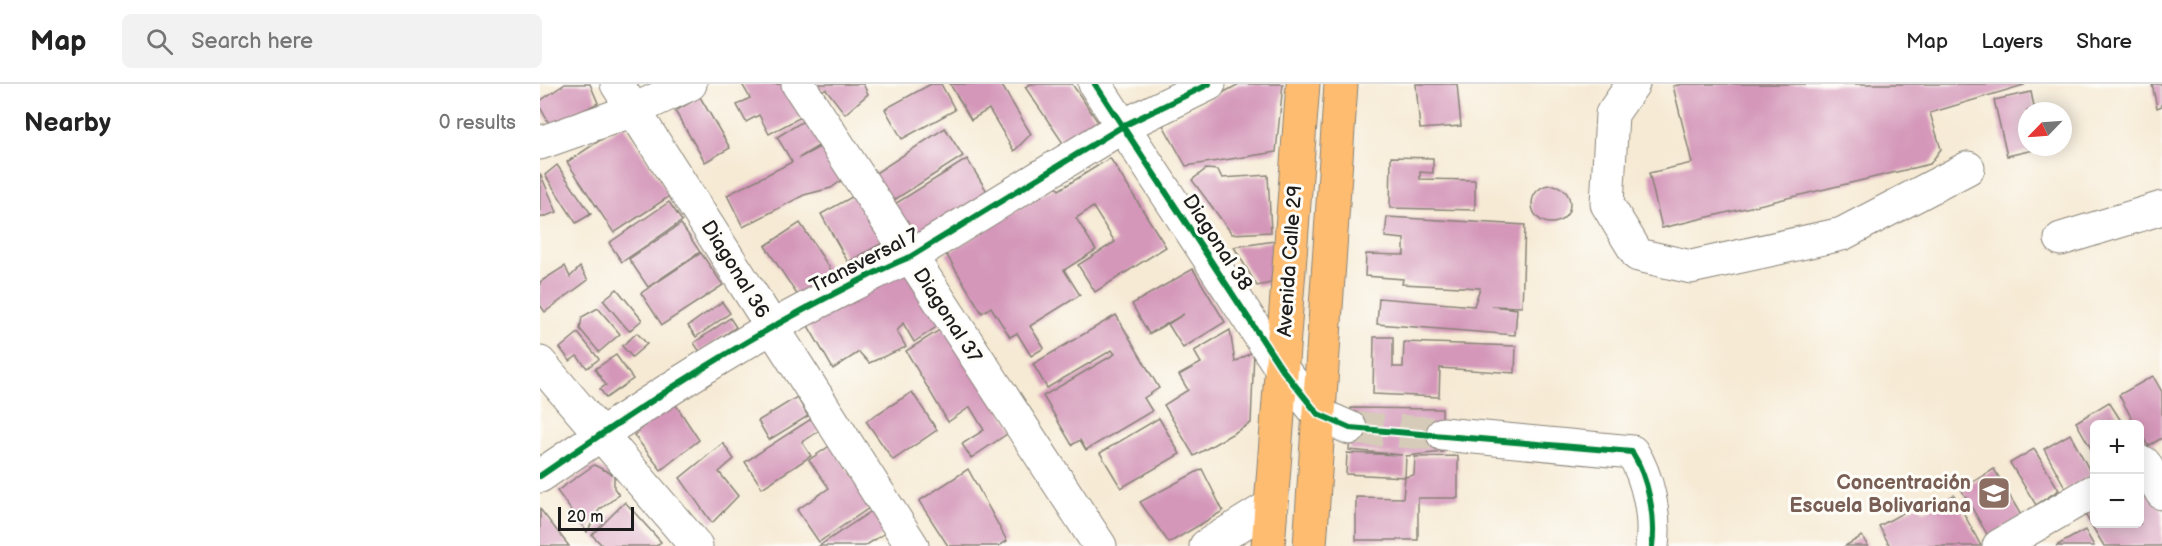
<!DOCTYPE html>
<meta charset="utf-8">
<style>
body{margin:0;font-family:"Balsamiq Sans",sans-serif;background:#f2f2f2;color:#222}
.controls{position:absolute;right:18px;bottom:18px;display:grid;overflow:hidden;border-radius:9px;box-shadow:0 3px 15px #0003}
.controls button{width:54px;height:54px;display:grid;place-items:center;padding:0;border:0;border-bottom:2px solid #e0e0e0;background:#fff;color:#222;font:30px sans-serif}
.compass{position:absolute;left:1478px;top:18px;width:54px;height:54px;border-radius:50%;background:#fff;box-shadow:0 3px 15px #0003;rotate:245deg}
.scale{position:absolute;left:18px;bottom:15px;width:76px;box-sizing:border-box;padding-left:6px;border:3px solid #1c1c1c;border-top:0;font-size:16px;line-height:21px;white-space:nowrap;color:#1c1c1c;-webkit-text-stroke:4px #fdfcf7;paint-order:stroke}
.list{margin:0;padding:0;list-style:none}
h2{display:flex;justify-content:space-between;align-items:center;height:78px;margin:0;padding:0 24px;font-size:26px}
h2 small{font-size:20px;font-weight:400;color:#767676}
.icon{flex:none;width:33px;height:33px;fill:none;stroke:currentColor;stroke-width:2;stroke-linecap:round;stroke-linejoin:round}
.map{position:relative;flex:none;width:1622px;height:462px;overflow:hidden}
header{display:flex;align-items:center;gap:36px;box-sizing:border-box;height:84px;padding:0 30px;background:#fff;border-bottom:2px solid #e0e0e0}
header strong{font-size:28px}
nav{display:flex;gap:33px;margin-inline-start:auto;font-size:21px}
.search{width:420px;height:54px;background:#f2f2f2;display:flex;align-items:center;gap:15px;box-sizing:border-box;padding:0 21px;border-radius:9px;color:#767676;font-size:22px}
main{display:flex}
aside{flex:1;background:#fff}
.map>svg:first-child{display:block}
.building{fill:#d497b9}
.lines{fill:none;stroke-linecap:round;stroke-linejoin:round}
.minor-tunnel{stroke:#d5cbb8;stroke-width:33;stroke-dasharray:33 16;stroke-linecap:butt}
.minor-casing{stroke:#898378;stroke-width:35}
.major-casing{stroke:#898378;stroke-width:35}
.minor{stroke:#fff;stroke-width:33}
.major{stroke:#febc70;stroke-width:33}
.cycleway-casing{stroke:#fdfcf7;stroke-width:10}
.cycleway{stroke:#00873e;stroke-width:6}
.labels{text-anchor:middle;stroke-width:6;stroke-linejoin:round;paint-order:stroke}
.street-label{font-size:20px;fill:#1c1c1c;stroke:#fdfcf7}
.education-label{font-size:20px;font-weight:bold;fill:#785e54;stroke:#fdfcf7;text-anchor:end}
</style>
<header>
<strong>Map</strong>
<div class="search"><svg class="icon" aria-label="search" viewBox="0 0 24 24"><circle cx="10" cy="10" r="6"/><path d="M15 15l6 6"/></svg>Search here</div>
<nav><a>Map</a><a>Layers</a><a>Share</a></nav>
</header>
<main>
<aside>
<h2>Nearby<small>0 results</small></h2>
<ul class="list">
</ul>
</aside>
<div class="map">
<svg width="1622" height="462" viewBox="0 0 1622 462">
<rect width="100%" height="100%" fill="#fdfcf7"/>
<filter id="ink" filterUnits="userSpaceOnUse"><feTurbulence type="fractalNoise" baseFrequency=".0167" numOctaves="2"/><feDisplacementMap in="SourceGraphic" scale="12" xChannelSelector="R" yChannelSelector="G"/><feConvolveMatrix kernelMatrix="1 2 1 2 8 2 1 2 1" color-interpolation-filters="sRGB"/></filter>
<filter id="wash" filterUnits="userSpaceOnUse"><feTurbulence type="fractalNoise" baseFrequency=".008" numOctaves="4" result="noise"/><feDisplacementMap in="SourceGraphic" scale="24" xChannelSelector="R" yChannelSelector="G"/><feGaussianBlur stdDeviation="1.35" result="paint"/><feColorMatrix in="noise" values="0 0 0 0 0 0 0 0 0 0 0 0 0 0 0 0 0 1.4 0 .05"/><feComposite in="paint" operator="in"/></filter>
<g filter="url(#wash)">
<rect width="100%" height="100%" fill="#f6ead4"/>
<g id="blocks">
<!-- building -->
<g class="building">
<path d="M25,0H50L58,19L11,43L0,23V17Z"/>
<path d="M202,0H249L265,31L229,50L219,31L206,38L197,21L210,14Z"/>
<path d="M275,0H323L328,10L305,30L286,5L278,7Z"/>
<path d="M391,0H401L415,26L362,55L345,25Z"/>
<path d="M410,0H461L491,50L474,67L449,25L431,36Z"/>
<path d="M490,0H532L560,41L527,65L485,3Z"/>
<path d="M699,0H743L736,68L646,82L623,41Z"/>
<path d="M876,0H917L921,42L880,45Z"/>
<path d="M1143,0H1484V1L1390,29L1401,65L1390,80L1122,144L1109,89L1152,79L1133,2Z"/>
<path d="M1612,0H1622V22L1617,24Z"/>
<path d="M1491,8L1495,27H1487V63L1502,64L1467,72L1454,16Z"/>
<path d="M160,13L190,64L165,78L135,27Z"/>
<path d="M270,33L285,58L259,74L291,57L308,92L291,104L264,111L203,143L187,111L252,78L237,53Z"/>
<path d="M83,41L130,112L74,149L27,78Z"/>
<path d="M405,44L423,72L348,120L331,92Z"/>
<path d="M851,73L893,74V89L880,88V95L935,96V126L850,124Z"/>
<path d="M570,74L626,163L555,208L538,181L575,158L553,123L536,134L556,166L524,186L540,211L490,242L504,264L491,272L477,249L470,253L451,223L442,229L406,170L516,102L519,106Z"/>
<path d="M427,75L450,112L373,160L350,123Z"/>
<path d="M17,81L51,130L36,139L5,91Z"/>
<path d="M666,85L678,86L682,94L728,91L731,148L692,150L652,96Z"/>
<path d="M0,89L17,128L0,134Z"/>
<circle cx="1011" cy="120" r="19"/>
<path d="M319,109L346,157L308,178L281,130Z"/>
<path d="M129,118L142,137L82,178L69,159Z"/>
<path d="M847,133L985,141L982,223L952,222L977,225L975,251L837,240L839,214L934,222L940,204L862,200L863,195L825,192L826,170L864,171V155L845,153Z"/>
<path d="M260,139L295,192L260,215L225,162Z"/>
<path d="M141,140L160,168L108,203L89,175Z"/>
<path d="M735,157L731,199L717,202L694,163Z"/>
<path d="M161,169L183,201L122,241L101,209Z"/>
<path d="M368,175L404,238L374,258L363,239L357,247L366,263L329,279L319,268L293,285L267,240Z"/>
<path d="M25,182L30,193L40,183L48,196L5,228L0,221V198Z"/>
<path d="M653,185L685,238L643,264L628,240L644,230L609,250L592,220Z"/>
<path d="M77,205L102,236L89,247L63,216Z"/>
<path d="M182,218L190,229L156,253L148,242Z"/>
<path d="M58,224L80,250L59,268L40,245L42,233Z"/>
<path d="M576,231L619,304L604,314L612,327L546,366L540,356L532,361L503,312L575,270L572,266L507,304L493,280Z"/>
<path d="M190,234L196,243L160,268L154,259Z"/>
<path d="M406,242L473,346L431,374L422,360L444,346L430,323L408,338L366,267Z"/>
<path d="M690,246L695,278L714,267L711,339L654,372L624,321L648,306L639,291L661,279L654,267Z"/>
<path d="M38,249L59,275L47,284L37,272L30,277L20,264Z"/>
<path d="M97,249L107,260L92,273L82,262Z"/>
<path d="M834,253H853V283H863L864,258L976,262L975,289L900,284L899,313L833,310Z"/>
<path d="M76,271L93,295L66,314L60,305L66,301L55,285Z"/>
<path d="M1613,292L1622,308V354L1608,362L1600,348V340H1595L1579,311Z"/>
<path d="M372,308L397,346L353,376L326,337Z"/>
<path d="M257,313L268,332L229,356L218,337Z"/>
<path d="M134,318L159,356L121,386L94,351Z"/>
<path d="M1569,318L1583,340H1554V370L1536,338Z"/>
<path d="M811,324L902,325L903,368L866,372L865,393L874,391L875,373L918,372V414H878V456H816V413L863,414L865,393L806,390L807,369L862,371L809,366Z"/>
<path d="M274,333L282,345L262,358L271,372L222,404L205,378Z"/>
<path d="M619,334L640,370L581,404L560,369Z"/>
<path d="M1530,350L1552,391L1526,405L1504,365Z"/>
<path d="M183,359L194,375L179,388L198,412L172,439L140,394Z"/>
<path d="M291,361L332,422L279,458L257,426L289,404L269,376Z"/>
<path d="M1494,365L1519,406L1496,421L1470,379Z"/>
<path d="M54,381L74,391V404L79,411L59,426L47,448L17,407Z"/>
<path d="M428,385L467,457L459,462H408L379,417Z"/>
<path d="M662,385L683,427L629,459L600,418Z"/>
<path d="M1454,385L1482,433L1448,452L1421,405Z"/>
<path d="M1610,406L1622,426V462H1564L1543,427L1554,421V440H1600V413Z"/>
<path d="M1414,411L1441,462H1350L1339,442L1379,420L1384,427Z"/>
<path d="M85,418L121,458L116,462H63L52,451Z"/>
<path d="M0,425L29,462H0Z"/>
<path d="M333,426L347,448L325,462H279Z"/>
<path d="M1545,446L1554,462H1516Z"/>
<path d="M1322,452L1328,462H1305Z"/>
</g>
</g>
</g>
<g filter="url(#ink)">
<use href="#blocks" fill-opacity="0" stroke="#898378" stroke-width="1.5"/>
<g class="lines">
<!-- minor-tunnel -->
<path class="minor-tunnel" d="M810,344L903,350"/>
<!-- minor casing -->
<g class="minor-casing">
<g id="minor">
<path d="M77,0L372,462"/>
<path d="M258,0L560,462"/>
<path d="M555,0L741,284L778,330L810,344"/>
<path d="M1093,0L1072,30L1067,120L1098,171L1151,183L1302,150L1428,84"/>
<path d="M0,59L94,26L150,0"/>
<path d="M1521,155L1622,124"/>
<path d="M0,279L156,462"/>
<path d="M903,350L1092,368C1108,393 1116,433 1112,462"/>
<path d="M1604,379L1622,409"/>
<path d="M0,392C90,330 183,268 280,217C310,202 339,185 370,173L583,42L669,0"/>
<path d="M666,462L732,421"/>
<path d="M1459,462L1554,407"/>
</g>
</g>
<!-- major casing -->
<g class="major-casing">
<g id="major">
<path d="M728,462L763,0"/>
<path d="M770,462L801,0"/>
</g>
</g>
<!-- minor -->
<use href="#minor" class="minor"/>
<!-- major -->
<use href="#major" class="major"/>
<!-- cycleway casing -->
<g class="cycleway-casing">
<g id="cycleway">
<path d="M555,0L741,284L778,330L810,344L1092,368C1108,393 1116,433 1112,462"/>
<path d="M0,392C90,330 183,268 280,217C310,202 339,185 370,173L583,42L669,0"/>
</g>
</g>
<!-- cycleway -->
<use href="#cycleway" class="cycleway"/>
</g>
</g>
<!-- icons -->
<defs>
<g id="school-square" transform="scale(1.725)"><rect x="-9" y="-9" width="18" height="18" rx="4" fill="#8d6e63" stroke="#fdfcf7"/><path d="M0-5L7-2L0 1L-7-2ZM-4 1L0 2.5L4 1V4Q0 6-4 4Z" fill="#fff"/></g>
</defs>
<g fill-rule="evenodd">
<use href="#school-square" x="1454" y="409"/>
</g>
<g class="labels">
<!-- street labels -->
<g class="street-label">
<text transform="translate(678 158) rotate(57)" y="7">Diagonal 38</text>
<text transform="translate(324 176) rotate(-27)" y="7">Transversal 7</text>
<text transform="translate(749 177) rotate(-86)" y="7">Avenida Calle 29</text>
<text transform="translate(196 185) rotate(58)" y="7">Diagonal 36</text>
<text transform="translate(408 231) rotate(57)" y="7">Diagonal 37</text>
</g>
<!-- education labels -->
<g class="education-label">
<text x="1431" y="405">Concentración<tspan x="1431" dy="23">Escuela Bolivariana</tspan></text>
</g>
</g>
</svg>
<div class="controls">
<button>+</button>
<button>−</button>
</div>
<svg class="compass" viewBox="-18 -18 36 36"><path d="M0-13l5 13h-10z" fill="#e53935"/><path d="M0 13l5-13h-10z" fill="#767676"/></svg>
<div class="scale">20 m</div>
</div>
</main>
